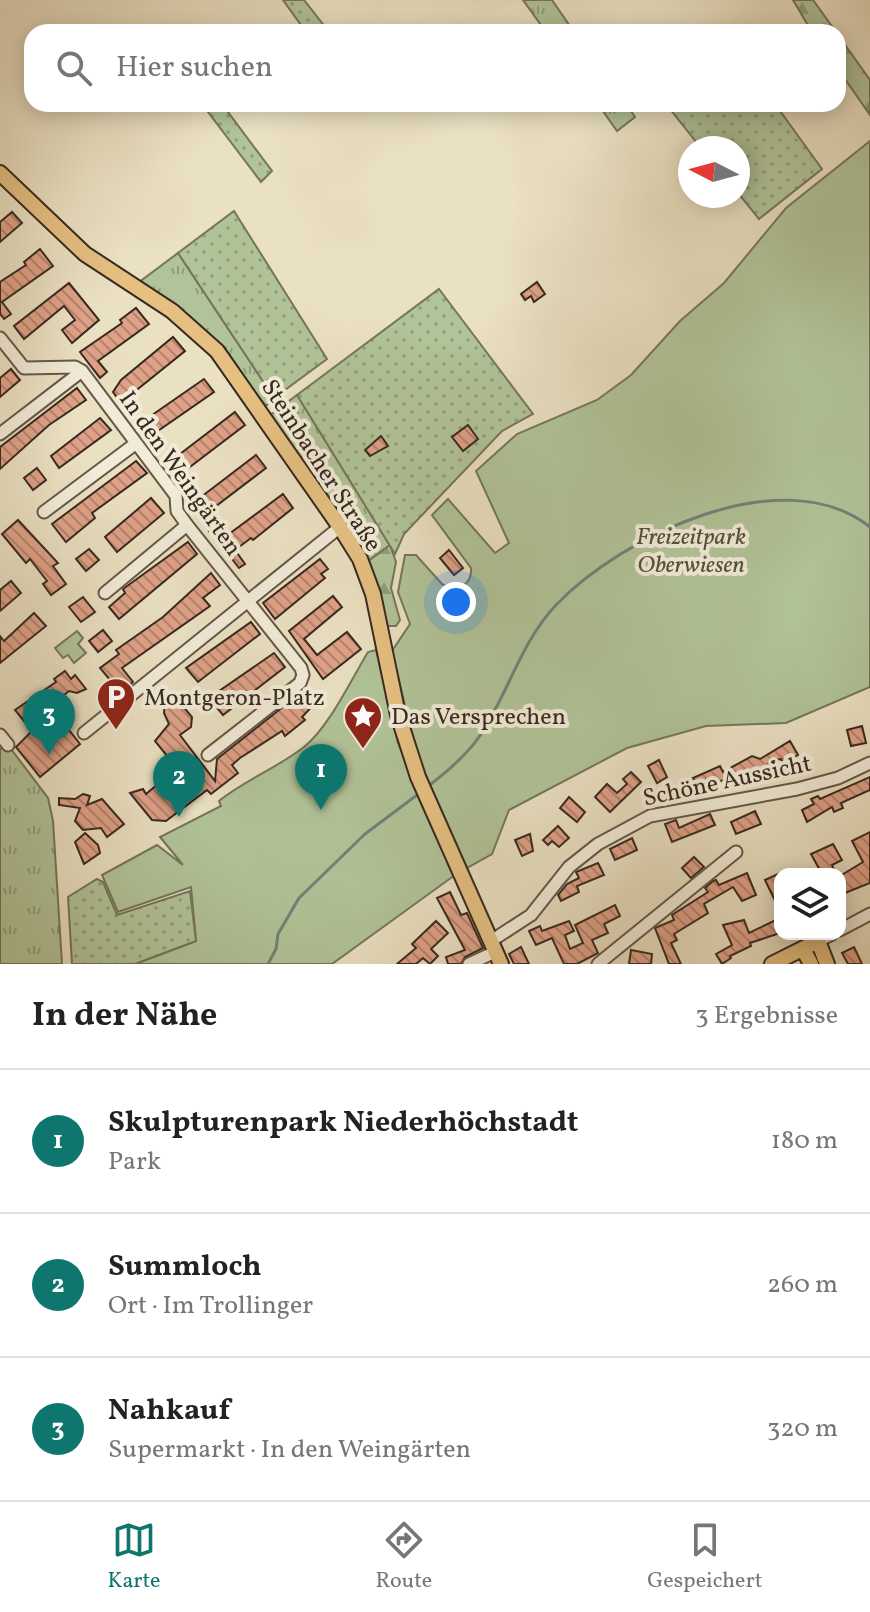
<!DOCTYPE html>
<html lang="de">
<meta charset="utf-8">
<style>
body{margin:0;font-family:Vollkorn,serif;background:#f2f2f2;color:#222}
.controls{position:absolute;right:24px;bottom:24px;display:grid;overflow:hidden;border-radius:16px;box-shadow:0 4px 20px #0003}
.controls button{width:72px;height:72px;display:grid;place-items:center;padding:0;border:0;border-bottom:2px solid #e0e0e0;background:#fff;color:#222;font:40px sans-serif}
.compass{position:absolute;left:678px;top:136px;width:72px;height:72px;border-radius:50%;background:#fff;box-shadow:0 4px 20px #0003;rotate:276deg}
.you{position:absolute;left:456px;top:602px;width:28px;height:28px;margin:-20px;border:6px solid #fff;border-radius:50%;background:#1a73e8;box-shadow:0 0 0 12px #1a73e833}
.badge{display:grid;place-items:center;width:52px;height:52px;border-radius:50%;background:#0f766e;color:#fff;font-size:26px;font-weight:700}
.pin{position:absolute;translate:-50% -66px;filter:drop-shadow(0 2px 4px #0008)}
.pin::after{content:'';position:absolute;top:42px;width:28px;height:24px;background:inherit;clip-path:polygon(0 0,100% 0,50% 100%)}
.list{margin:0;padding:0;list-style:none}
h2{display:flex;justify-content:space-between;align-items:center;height:104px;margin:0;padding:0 32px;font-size:34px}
h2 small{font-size:26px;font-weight:400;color:#767676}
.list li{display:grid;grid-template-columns:52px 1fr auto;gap:24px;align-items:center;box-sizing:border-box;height:144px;padding:0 32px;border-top:2px solid #e0e0e0}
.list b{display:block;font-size:30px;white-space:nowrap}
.list p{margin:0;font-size:26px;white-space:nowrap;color:#767676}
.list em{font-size:26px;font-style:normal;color:#767676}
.icon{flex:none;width:44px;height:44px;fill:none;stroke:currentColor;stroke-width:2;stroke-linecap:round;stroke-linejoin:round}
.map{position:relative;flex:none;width:870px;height:964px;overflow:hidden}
.search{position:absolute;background:#fff;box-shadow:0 4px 20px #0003;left:24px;right:24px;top:24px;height:88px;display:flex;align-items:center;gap:20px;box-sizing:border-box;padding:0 28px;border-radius:24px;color:#767676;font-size:30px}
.sheet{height:536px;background:#fff}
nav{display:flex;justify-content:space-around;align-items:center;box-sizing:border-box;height:112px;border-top:2px solid #e0e0e0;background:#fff;font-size:22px;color:#767676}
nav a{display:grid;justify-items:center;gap:4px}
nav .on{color:#0f766e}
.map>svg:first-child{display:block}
.grass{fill:url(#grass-tufts);stroke:#74765c;stroke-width:2}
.forest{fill:url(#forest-firs);stroke:#74765c;stroke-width:2}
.park{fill:#b1c398;stroke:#74765c;stroke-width:2}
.garden{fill:url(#garden-dots);stroke:#74765c;stroke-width:2}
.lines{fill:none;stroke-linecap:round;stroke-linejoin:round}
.stream{stroke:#728278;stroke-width:3}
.building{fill:url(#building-back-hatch);stroke:#382920;stroke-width:2}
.minor-casing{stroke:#645748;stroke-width:15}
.major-casing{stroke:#382920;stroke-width:18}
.minor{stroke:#f1ebd7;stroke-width:11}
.major{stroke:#e5c081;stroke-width:14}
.labels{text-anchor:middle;stroke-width:8;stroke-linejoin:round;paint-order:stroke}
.street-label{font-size:24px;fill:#382920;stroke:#f1ebd7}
.park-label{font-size:24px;font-style:italic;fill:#56503e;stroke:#f1ebd7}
.poi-label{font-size:24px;fill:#382920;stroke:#f1ebd7;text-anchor:start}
</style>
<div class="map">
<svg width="870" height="964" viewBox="0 0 870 964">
<defs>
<pattern id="grass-tufts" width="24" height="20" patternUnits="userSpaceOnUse" patternTransform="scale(2)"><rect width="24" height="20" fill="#b1c398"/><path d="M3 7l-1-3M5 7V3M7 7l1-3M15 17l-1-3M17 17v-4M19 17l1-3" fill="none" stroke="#919e7c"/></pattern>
<pattern id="forest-firs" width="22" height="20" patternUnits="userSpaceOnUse" patternTransform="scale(2)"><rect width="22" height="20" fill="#b1c398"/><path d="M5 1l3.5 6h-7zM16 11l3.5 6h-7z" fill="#919e7c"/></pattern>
<pattern id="garden-dots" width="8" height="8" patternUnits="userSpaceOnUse" patternTransform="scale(2)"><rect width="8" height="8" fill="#b1c398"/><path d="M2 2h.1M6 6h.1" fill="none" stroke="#919e7c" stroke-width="1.8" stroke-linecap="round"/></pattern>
<pattern id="building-back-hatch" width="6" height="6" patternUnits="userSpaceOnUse" patternTransform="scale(2)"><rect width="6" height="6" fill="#dfa187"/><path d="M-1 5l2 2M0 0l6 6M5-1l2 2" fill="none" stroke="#b6836e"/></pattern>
</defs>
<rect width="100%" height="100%" fill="#eae0c2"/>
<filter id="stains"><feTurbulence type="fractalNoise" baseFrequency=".0025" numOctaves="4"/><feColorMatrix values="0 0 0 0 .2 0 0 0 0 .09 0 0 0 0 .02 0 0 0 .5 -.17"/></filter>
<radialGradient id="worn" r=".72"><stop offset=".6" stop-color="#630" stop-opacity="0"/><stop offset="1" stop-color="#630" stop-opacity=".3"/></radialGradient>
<!-- grass -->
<g class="grass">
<path d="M523,0H552L574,32H546Z"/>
<path d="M598,104H626L635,117L617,131Z"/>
<path d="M178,253L274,398L266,406L203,328L138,283Z"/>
<path d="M297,395L390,545L367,562L349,524L269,416Z"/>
<path d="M8,745L48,798L53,821L62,964H0V749Z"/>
</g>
<!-- forest -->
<g class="forest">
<path d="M793,0H813L836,32H812Z"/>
<path d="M838,35L870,80V115L838,69Z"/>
<path d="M390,545L396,562L391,588L400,620L396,626H386L367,562Z"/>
</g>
<!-- park -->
<g class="park">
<path d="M870,141V687L786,723L706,726L627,748L509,810L492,854L465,869L420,769L392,651L410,624L398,592L405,555H416L442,584L453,590C465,587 472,580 471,568L432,515L448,499L495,553L509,543L476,471L517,434L597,400L631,375L680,321L724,283L786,208Z"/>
<path d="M77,631L83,638L78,644L86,653L74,663L68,655L63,658L55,648Z"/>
<path d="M376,650L398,743L455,875L332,964H135L196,941L191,887L118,912L102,875L157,845L183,865L160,837L221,806L219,801C245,780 277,768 304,747C329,727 351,680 368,652Z"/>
</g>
<!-- garden -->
<g class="garden">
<path d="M283,0H304L329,32H306Z"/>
<path d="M202,104H222L272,171L261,182Z"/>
<path d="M666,104H775L822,169L759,219L738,193V148H701Z"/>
<path d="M234,211L327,359L274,398L178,253Z"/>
<path d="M439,289L533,414L502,431L404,534L395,554L297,395Z"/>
<path d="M97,879L103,882L117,915L190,891L196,941L135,964H72L68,897Z"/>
</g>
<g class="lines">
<!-- stream -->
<g class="stream">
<path d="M427,787C447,772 465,757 479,737C508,695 520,643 556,605C622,536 783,458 870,527"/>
<path d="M268,964L276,949L278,934L299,898L365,834L421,792"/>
</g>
</g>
<!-- building -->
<g class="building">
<path d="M12,212L22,223L0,242V222Z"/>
<path d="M40,249L53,266L2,302L11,314L4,319L0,314V282L26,265L24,262Z"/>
<path d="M537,282L545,294L534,302L531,296L525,300L521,294Z"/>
<path d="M69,283L99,320L72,343L62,330L75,320L64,306L24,339L14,326Z"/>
<path d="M136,308L149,324L98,361L107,372L100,378L80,352L122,323L120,320Z"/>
<path d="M173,337L185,351L128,397L136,409L129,414L113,392L121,380Z"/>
<path d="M11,369L20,380L0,397V378Z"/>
<path d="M204,379L214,392L155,433L164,447L157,452L141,429L148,424L145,420Z"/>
<path d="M77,388L86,400L49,425L0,469V447Z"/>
<path d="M235,412L245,425L186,470L195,484L188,488L172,465L179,460L180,454Z"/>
<path d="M100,418L111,430L59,468L51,456Z"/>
<path d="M468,425L478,439L463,451L452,437Z"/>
<path d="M381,436L388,446L370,456L365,450Z"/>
<path d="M256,455L266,468L207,513L216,526L209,531L193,508L200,503L201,497Z"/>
<path d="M136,461L147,473L92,513L95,518L66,542L52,524Z"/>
<path d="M37,468L46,480L33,490L24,478Z"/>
<path d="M283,494L293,508L253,540L251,538L235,550L245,564L239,568L222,546L228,541L225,537Z"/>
<path d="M151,498L164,513L117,552L105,537Z"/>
<path d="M18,520L58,563L53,566L66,584L51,595L43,584L47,581L30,559L26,563L2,534Z"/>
<path d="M188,542L197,554L119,619L109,607L125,593L123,589Z"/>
<path d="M89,549L99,560L86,571L76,559Z"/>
<path d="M449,550L463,568L454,575L440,558Z"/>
<path d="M320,559L328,569L321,574L325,578L275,619L263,603Z"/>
<path d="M211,573L220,585L203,598L210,606L122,668L133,682L121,693L100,668L119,654L116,650L163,617Z"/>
<path d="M11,581L21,593L0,611V590Z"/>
<path d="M333,596L342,607L304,639L317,655L347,632L361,649L323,679L289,631Z"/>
<path d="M83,597L95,612L81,622L69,607Z"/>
<path d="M34,613L46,626L0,663V636L4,641Z"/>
<path d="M251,622L260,634L198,682L186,668Z"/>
<path d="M103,630L112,641L98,652L89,641Z"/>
<path d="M274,653L285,667L223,715L209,698Z"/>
<path d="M65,671L71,679L75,675L86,689L77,693L69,691L52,705L55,709L49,714L46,709L33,719L52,735L65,725L80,744L40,777L16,747L32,731L15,710L56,682L54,679Z"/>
<path d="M307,688L318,700L302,717L305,720L285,736L282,731L240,758L232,765L238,773L211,794L207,790L166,821L152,820L130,793L143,789L146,794L158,784L155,775L172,762L155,741L169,724L164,713L165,702L181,704L192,717L191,727L180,735L215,781L217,759Z"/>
<path d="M862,726L866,743L851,746L847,730Z"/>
<path d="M790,741L798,755L783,764L781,759L775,760L744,778L736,774L706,788H699L693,778L720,766L723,772L752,756L760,759Z"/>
<path d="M659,760L667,777L657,783L648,766Z"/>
<path d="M631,772L641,782L610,812L595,797L607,784L617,793L627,784L623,779Z"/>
<path d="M870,777V790L841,803L843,808L834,812L832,807L807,822L802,810L814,804L811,799L818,796L820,799Z"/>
<path d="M83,794L90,796L87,805L102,799L124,824L107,837L101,828L83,830L75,821L80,808L59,805V798L75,799Z"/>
<path d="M569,797L585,812L577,822L560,808Z"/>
<path d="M755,811L761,824L736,834L731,822Z"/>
<path d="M710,814L715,825L672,842L665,824L676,820L679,828Z"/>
<path d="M558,826L569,838L559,847L552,841L548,845L543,840Z"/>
<path d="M870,832V883L840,895V876L863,862L852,841Z"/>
<path d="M85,833L98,845L100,853L84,864L75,842Z"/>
<path d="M530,834L533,851L522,856L515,840Z"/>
<path d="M632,838L637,850L615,860L610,849Z"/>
<path d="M833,844L842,860L832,865L836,874H822L811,854Z"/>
<path d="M694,857L704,867L691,878L682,868Z"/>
<path d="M598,863L604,875L577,886L579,892L561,901L558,895L567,884L579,878L576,872Z"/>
<path d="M747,873L756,895L742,901L733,887L704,904L708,913L674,934L677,940L671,943L681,964H669L655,928L674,920L672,915L708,892L705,888L713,881L716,880L719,885Z"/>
<path d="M780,873V911L765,880Z"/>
<path d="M450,892L461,915L467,913L483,948L465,957L461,964H448L446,957L465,950L437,898Z"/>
<path d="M615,905L620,916L604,924L608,933L592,940L598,953L577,964H564L552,938L536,945L529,931L540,926L542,931L569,921L574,931L565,935L570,949L583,943L575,925Z"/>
<path d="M780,918V933L750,943L751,946L730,956L731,958L722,964L716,954L732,945L723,925L744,920L749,933Z"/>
<path d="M436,921L448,933L431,949L438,956L430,964L423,958L416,964H397L416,948L412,944Z"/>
<path d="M521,947L529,964H514L509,954Z"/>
<path d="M854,947L862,964H848L842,953Z"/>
<path d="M631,950L652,954L651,964H629Z"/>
</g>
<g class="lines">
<!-- minor casing -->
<g class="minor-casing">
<g id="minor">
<path d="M0,338L24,368L75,367L82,371L176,496L177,511L187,525L301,668L303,675L300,683L208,755"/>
<path d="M0,434L82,371"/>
<path d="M44,512L135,444"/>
<path d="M105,593L187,525"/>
<path d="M84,733L340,527"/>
<path d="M0,735L8,745"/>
<path d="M840,930L870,914"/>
<path d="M491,941L531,915L569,867L598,844L650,816L797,789L838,778L870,763"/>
<path d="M818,941L832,934"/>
<path d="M469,964L495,952"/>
<path d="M598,964L736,852"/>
</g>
</g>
<!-- major casing -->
<g class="major-casing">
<g id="major">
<path d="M0,173L85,254L172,311L217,351L340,527L360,559L373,594L398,715L418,777L501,964"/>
<path d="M803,949L811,964"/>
<path d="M772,964L818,941L827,964"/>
</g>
</g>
<!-- minor -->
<use href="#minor" class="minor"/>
<!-- major -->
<use href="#major" class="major"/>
</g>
<!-- icons -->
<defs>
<g id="parking-pin" transform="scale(2)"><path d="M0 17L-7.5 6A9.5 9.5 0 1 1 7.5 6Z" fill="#8f2418" stroke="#f1ebd7"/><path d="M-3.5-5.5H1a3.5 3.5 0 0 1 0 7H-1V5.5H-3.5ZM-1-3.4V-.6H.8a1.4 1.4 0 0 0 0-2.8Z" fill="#fff"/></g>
<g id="sight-pin" transform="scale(2)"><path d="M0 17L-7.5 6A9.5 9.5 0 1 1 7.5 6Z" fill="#8f2418" stroke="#f1ebd7"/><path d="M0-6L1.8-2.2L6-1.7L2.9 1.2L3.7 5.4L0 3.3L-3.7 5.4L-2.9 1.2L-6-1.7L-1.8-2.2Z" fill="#fff"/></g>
</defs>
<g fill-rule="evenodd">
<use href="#parking-pin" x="116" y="697"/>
<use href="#sight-pin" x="363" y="716"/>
</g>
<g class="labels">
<!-- street labels -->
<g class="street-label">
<text transform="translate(322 465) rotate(57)" y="8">Steinbacher Straße</text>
<text transform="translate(181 473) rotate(55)" y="8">In den Weingärten</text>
<text transform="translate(727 780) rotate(-12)" y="8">Schöne Aussicht</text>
</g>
<!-- park labels -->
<g class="park-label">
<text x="691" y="544">Freizeitpark<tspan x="691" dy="28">Oberwiesen</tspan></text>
</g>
<!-- poi labels -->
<g class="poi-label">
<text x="144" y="705">Montgeron-Platz</text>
<text x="391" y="724">Das Versprechen</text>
</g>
</g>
<rect width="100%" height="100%" filter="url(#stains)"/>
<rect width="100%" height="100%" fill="url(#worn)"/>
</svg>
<div class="controls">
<button><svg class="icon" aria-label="layers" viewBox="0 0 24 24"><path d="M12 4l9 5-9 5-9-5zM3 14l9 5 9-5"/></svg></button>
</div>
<svg class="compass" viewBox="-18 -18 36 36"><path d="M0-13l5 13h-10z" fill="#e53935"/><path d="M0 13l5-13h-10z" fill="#767676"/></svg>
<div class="you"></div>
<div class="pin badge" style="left:321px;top:810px">1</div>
<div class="pin badge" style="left:179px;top:817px">2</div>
<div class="pin badge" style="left:49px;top:755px">3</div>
<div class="search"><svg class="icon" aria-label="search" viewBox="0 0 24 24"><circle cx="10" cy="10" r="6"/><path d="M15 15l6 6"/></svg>Hier suchen</div>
</div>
<section class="sheet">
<h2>In der Nähe<small>3 Ergebnisse</small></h2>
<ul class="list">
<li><span class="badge">1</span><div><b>Skulpturenpark Niederhöchstadt</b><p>Park</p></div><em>180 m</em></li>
<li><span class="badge">2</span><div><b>Summloch</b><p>Ort · Im Trollinger</p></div><em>260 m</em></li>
<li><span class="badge">3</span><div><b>Nahkauf</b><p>Supermarkt · In den Weingärten</p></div><em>320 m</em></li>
</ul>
</section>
<nav>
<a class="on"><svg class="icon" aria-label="map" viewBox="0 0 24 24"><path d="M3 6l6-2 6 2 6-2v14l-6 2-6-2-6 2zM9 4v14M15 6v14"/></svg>Karte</a>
<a><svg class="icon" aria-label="directions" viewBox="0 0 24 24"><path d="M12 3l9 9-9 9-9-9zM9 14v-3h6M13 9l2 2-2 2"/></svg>Route</a>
<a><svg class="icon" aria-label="saved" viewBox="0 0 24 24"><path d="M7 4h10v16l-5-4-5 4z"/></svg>Gespeichert</a>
</nav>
